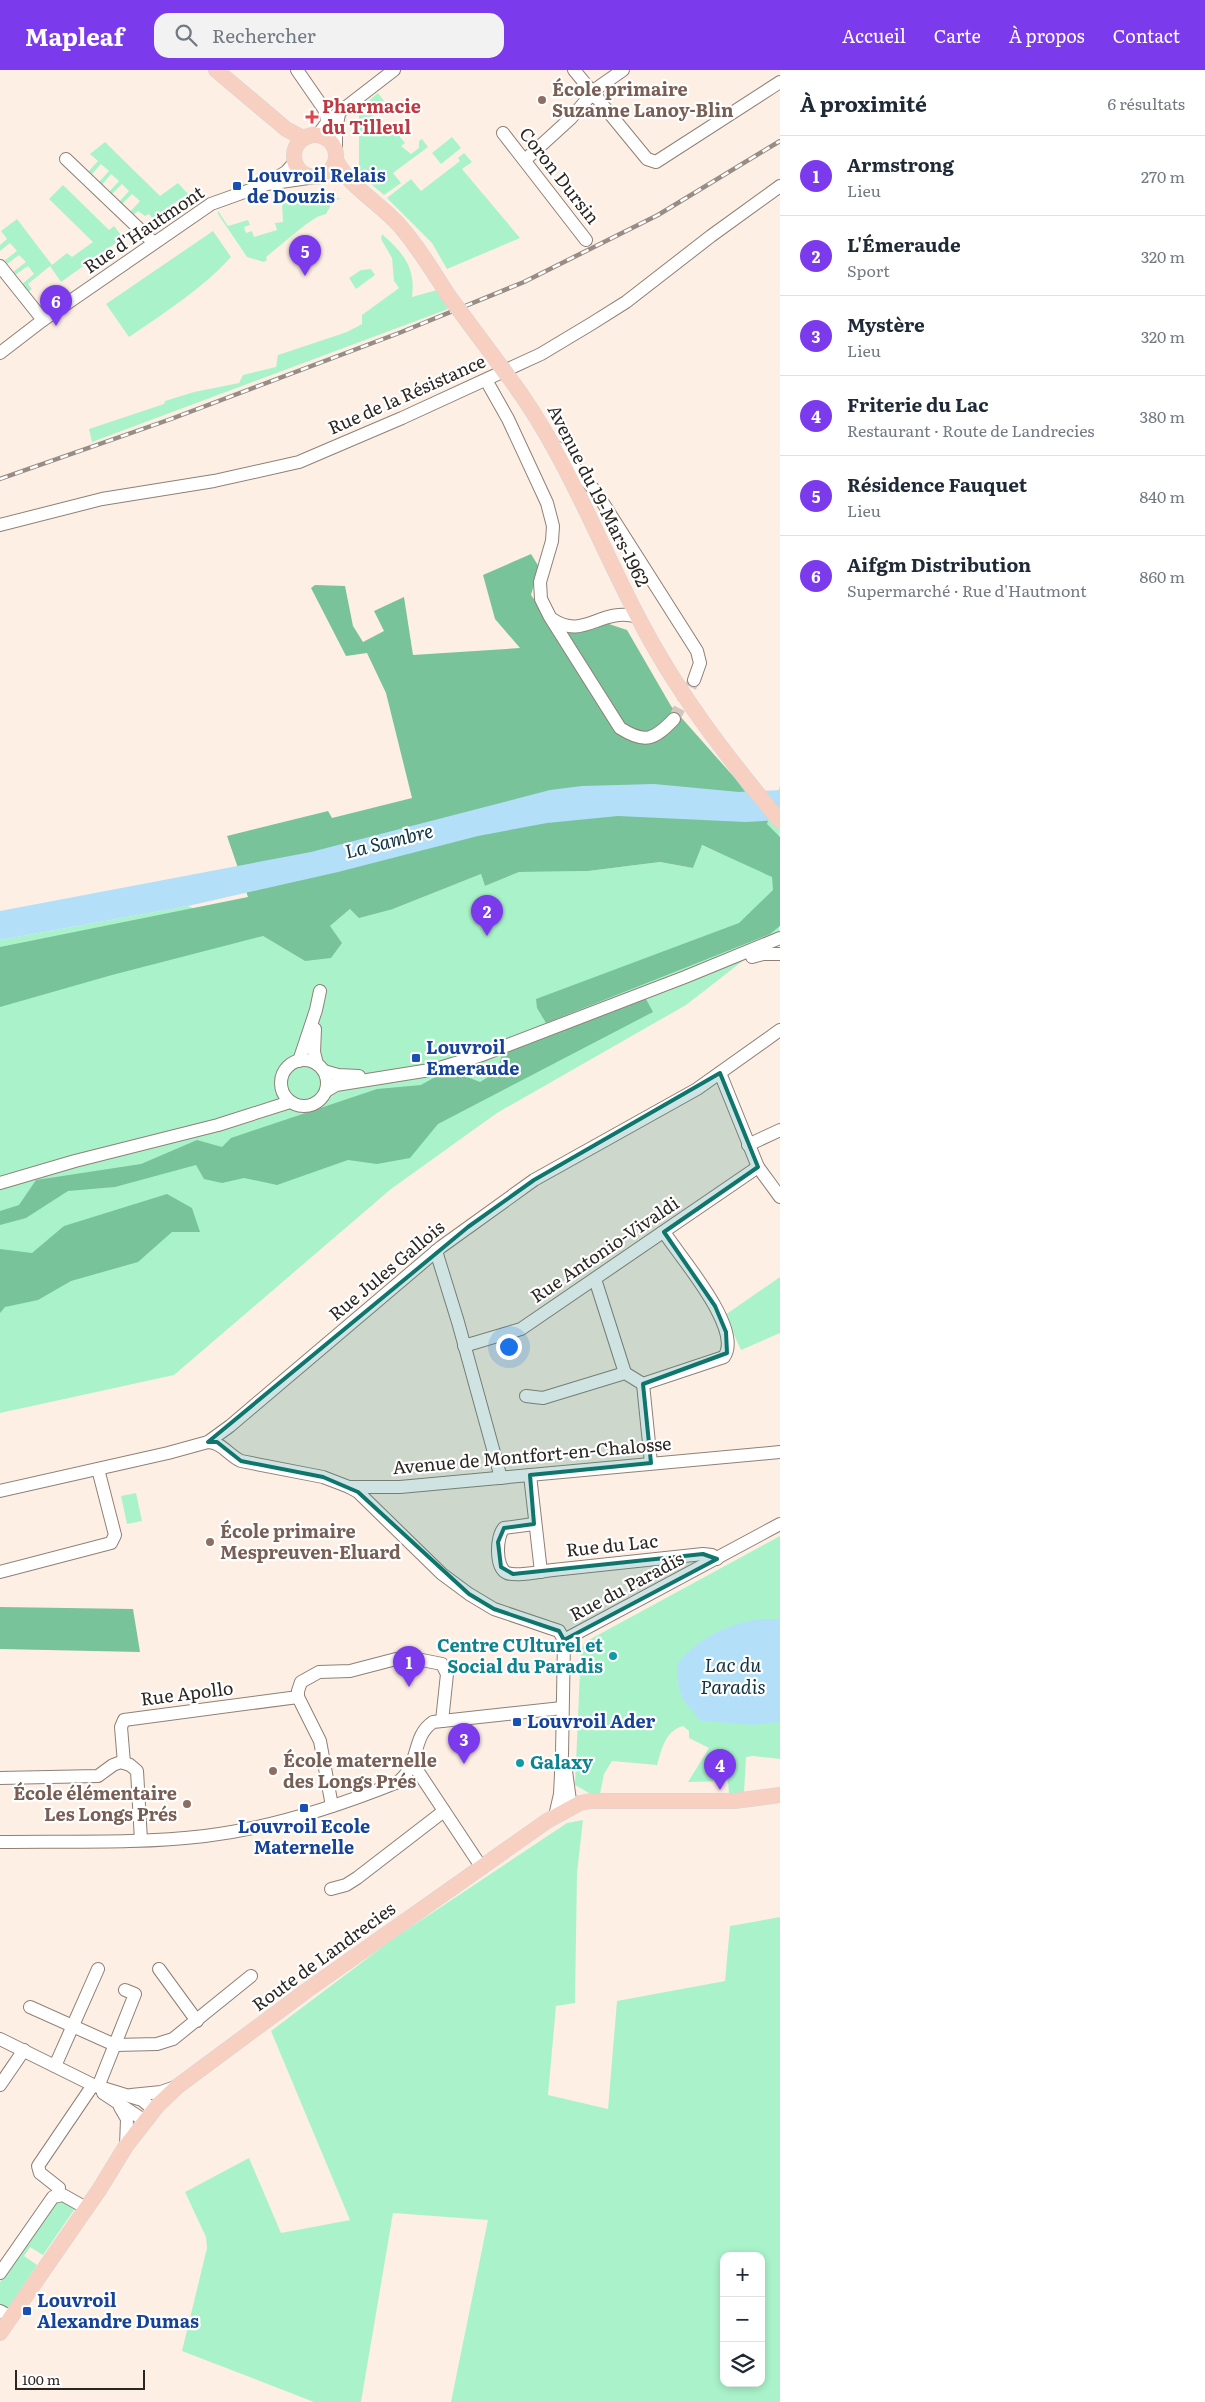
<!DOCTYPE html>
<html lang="fr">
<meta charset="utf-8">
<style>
body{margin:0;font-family:Literata,serif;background:#f2f2f3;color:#1f2937}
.controls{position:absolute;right:15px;bottom:15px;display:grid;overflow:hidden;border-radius:10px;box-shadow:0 2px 8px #0003}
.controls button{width:45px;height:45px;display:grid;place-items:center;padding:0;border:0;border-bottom:1px solid #e0e1e3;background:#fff;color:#1f2937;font:25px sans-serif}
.scale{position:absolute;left:15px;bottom:12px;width:130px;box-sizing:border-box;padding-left:5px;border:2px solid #2b2622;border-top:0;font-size:14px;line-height:18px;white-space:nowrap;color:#2b2622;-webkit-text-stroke:4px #fff;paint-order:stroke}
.you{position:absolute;left:508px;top:1276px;width:18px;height:18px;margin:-12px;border:4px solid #fff;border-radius:50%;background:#1a73e8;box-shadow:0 0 0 8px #1a73e833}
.badge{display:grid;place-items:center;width:32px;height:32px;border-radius:50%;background:#7c3aed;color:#fff;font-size:16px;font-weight:700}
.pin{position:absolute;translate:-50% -41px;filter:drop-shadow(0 1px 2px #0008)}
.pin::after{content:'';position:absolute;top:26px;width:18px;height:15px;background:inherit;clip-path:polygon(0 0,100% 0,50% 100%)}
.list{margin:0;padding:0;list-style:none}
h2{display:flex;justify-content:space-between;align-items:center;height:65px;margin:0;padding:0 20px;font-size:21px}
h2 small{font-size:16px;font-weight:400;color:#747a83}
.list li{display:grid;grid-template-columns:32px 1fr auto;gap:15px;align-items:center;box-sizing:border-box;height:80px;padding:0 20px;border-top:1px solid #e0e1e3}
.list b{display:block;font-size:19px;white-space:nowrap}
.list p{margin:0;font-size:16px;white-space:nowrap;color:#747a83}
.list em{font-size:16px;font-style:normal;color:#747a83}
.icon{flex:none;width:28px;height:28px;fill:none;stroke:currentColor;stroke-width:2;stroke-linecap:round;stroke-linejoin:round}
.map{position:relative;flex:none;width:780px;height:2332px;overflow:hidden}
header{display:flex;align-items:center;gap:30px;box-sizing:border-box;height:70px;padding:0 25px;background:#7c3aed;color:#fff}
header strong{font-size:24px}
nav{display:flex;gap:28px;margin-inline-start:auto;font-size:18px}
.search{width:350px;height:45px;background:#f2f2f3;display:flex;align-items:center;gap:12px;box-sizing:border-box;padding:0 18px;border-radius:15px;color:#747a83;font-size:19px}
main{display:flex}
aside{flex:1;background:#fff}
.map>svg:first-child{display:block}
.green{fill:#aaf3ca;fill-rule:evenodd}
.forest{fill:#78c39a}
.water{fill:#b3e0f8}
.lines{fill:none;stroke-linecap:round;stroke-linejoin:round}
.minor-tunnel{stroke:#d4c7bd;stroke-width:12;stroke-dasharray:12 6;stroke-linecap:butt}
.minor-casing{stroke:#8e8076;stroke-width:14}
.major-casing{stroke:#d5d4d3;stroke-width:16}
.minor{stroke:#fff;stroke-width:12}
.major{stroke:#f8d0c2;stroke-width:15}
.rail-casing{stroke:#988d86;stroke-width:4.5}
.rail{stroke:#fff;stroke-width:2.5;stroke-dasharray:8;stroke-linecap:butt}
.major-bridge-casing{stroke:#d5d4d3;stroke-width:16;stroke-linecap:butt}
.major-bridge{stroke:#f8d0c2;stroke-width:15}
.marked{fill:#0f766e;fill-opacity:0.2;stroke:#0f766e;stroke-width:4;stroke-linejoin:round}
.education-dot{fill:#8d6e63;stroke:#fff;stroke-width:2}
.health-dot{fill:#e0444e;stroke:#fff;stroke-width:2}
.transit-dot{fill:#1a4fb4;stroke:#fff;stroke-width:2}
.culture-dot{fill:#0f9aa8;stroke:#fff;stroke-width:2}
.labels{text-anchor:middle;stroke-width:4.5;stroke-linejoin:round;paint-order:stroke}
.education-label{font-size:18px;font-weight:bold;fill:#785e54;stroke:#fff;text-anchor:start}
.health-label{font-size:18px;font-weight:bold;fill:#be3a42;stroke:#fff;text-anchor:start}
.transit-label{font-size:18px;font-weight:bold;fill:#164399;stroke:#fff;text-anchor:start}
.street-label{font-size:18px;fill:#2b2622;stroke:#fff}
.culture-label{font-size:18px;font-weight:bold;fill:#0d838f;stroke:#fff;text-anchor:end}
.water-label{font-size:19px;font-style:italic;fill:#0d3242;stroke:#fff}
</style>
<header>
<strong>Mapleaf</strong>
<div class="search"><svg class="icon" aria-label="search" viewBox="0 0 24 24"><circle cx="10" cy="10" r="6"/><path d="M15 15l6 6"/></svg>Rechercher</div>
<nav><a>Accueil</a><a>Carte</a><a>À propos</a><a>Contact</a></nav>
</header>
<main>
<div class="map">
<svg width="780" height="2332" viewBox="0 0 780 2332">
<rect width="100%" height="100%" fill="#feefe4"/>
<!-- green -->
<g class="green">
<path d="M378,23L384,31L375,37L379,42L372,47L385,63L393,58L405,73L401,76L411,84L419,78V71L422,69L428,77L393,103L401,113L384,125L359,104V39Z"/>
<path d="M452,67L461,78L441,94L432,83Z"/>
<path d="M105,72L160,126L178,113L188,124L152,148L149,144L145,146L138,141L132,146L129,143L140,131L132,124L121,135L118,133L129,121L122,114L111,125L108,123L119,111L111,104L101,116L98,113L109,101L101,94L90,106L87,103L98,91L90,84Z"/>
<path d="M464,83L472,92L462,99L520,168L447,199L432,173L387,128L411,109L421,121L460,91L458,88Z"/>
<path d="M63,115L109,160L114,156L120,164V170L61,212L50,196L28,214L32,219L28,222L22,214L34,204L28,196L15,205L13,202L26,192L19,185L7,194L4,191L17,181L10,173L0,181V175L7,169L1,161L17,149L52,195L67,183L72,187L93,172L49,129Z"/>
<path d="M341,128L332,133L326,144L317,147L305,155L266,187L267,190L264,192L247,187L218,144V141L228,156L248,150L250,155L244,157L246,163L252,161L254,167L277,160L275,153L283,152L282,133H275V132Z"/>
<path d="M213,161L231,187C202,219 164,243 129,267L106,234Z"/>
<path d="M382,164C403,183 416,197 412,227L437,220L448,239L92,372L89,359L164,334L165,331L194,322L239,313L243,305L276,297L278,285L347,262L362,254V245L399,218L394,211L392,188L381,169Z"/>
<path d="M371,199L375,205L356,219L349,208L361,200Z"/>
<path d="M780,716L779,863L686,935L497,1043L391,1119L174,1305L0,1343V870L188,836L263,866L305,891L330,856L350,839H393L481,804L485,816L519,802L588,801L660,792L693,798L701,775L751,796Z"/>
<path d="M780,1207V1263L741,1280L725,1245Z"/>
<path d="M136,1423L142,1451L127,1454L121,1426Z"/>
<path d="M780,1466V1689L753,1686L746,1687L744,1723L729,1724L728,1711L688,1712L709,1678L689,1668V1661L683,1656C665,1661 662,1679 657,1695L612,1691L604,1704L600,1724H591L575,1715L581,1579L585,1572Z"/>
<path d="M583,1750L577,1803L575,1933L556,1936L548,2025L608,2039L617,1931L725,1911L730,1856L780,1847V2332H451L488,2150L393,2143L361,2332H314L182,2281L207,2178L206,2167L185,2122L249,2088L281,2163L350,2150L271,1961L393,1869L567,1753ZM724,2186H761V2313H724Z"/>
<path d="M60,2128L76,2137L43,2185L30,2177L24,2186L37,2195L6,2241L0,2236V2212L56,2129Z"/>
</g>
<!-- forest -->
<g class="forest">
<path d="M531,484L539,497L531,525L557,562L603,552L627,560L671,636L734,707L768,751L767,754L780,767V856L770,864L546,953L537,938L536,929L739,853L773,820L772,807L702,775L693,798L660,792L588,801L519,802L485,816L481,804L393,839L359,848L350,839L330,856L342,873L331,888L305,891L263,866L112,905L0,937V877L248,827L227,766L328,741L332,748L412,728L386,623L367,583L346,586L311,518L315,515L345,516L353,556L363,572L384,561L374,541L404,527L413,585L520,578L495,549L483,505Z"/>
<path d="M646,929L653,942L438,1054L410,1088L377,1094L348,1090L277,1115L244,1108L222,1113L204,1109L196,1095L115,1117L68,1121L26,1148L0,1155V1141L19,1135L36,1110L141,1094L197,1070L222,1077L231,1068L377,1019L421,1015L446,1001L460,1004L480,1012L498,1001L502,984Z"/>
<path d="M167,1124L192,1138L200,1162H172L138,1192L71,1211L38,1230L5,1237L0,1243V1179L32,1183L64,1156Z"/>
<path d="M0,1537L133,1539L140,1582L0,1579Z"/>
</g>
<!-- water -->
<g class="water">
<path d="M654,714L739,722L780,720V750L746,752L618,746L547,753L478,766L338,802L188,836L0,870V841L311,782L550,720L582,716Z"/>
<path d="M761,1549H780V1652L752,1655L702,1651L696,1647C695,1640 690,1639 686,1634C678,1623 677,1606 678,1593C700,1567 727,1554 761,1549Z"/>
</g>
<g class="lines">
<!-- minor-tunnel -->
<path class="minor-tunnel" d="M674,649L694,610"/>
<!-- minor casing -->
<g class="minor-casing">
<g id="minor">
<path d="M297,0L324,39L328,51"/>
<path d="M574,0L647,89L656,92L780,12"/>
<path d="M593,21L623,0"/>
<path d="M503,63L586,170"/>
<path d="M318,65L328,51L394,0"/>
<path d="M336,84V60L339,44"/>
<path d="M66,89L154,173"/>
<path d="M525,90L571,48L590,26L598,28"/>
<path d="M271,111L286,102L294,93"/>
<path d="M0,196L43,250"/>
<path d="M0,283L43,250L211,134L267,114L315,107"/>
<path d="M486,310L508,349L547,433L553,456L552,471L540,512L541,529L550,547L620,658C645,674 654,670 674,649"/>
<path d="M558,378L596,422L697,581L700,593L694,610"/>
<path d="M0,455L102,429L214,411L299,392L402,348L541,284L591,254L626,232L711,166L780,116"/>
<path d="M552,549C585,571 600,536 638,547"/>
<path d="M752,887L763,884H780"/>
<path d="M315,959L314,982L317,994"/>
<circle cx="304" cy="1013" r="23"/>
<path d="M299,991L316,940L320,921"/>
<path d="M324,1001L338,1005L359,1006"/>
<path d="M720,1003L758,1097L780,1127"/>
<path d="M326,1021L336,1015L436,999L482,985L685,907L780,868"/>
<path d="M748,1075L780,1060"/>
<path d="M0,1113L75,1091L218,1055L290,1032"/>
<path d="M436,1181L458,1252L501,1408"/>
<path d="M595,1209L625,1303"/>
<path d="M464,1276L521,1259L758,1097"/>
<path d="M643,1314L724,1287C744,1259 679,1186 664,1162"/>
<path d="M643,1314L651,1393"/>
<path d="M526,1326L543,1328L625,1303L643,1314"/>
<path d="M208,1372C223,1373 228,1385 241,1391L323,1407L349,1417H400L780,1382"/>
<path d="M530,1405L541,1502"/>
<path d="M349,1417L358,1422L442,1504L469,1524L494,1539L559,1561L564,1570"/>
<path d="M0,1421L168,1383L208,1372L230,1356L441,1177L534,1110L697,1019L780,960"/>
<path d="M534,1454L504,1458C496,1466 495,1498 507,1503C516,1507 542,1501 553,1500C603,1495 653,1489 703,1484L712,1485L717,1489"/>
<path d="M0,1502L111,1473L115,1465L98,1399"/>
<path d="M564,1570L780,1454"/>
<path d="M124,1693L121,1657L124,1650L298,1627"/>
<path d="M413,1694L482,1798"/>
<path d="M566,1701L571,1738"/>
<path d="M0,1708L98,1706L113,1695L121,1692L130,1695L137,1701L141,1770"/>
<path d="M332,1736L320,1671L298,1627V1621L301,1612L319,1602L350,1601L396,1589H417L442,1594L447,1604L442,1651"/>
<path d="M555,1746L560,1724L562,1684L564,1570"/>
<path d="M0,1772C68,1771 137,1774 205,1766C271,1758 336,1737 398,1712C421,1694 411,1667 433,1652L562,1638"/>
<path d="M331,1819L346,1815L357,1808L444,1741"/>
<path d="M159,1899L197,1951"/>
<path d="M30,1937L115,1975L157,1974L173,1969L251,1906"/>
<path d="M0,1969L93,2015L142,2030L154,2040"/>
<path d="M55,1996L98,1899"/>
<path d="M0,2015L24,1980"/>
<path d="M98,2017L135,1924L125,1920"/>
<path d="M103,2023L145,2051"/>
<path d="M131,2025L161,2022L178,2016"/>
<path d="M120,2037L127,2049L126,2076"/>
<path d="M57,2125L59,2118L40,2103L38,2096L93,2015"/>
<path d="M0,2203L53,2127L63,2125L86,2138"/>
<path d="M0,2241L11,2247"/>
</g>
</g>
<!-- major casing -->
<g class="major-casing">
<g id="major">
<path d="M216,0L286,59L303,68"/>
<circle cx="315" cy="86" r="21"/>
<path d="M336,90C349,117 380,133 400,156C418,177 433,201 448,225"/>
<path d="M508,306C564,380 596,467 639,549C677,623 728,688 780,751"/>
<path d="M0,2263L99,2120L126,2076L157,2036L178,2016L306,1921L547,1751L580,1733L591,1731H734L780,1725"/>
</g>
</g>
<!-- minor -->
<use href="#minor" class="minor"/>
<!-- major -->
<use href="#major" class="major"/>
<!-- rail casing -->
<g class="rail-casing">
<path id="rail" d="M0,409L171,349L399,263L524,212L658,145L780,71"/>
</g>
<!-- rail -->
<use href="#rail" class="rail"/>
<!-- major-bridge casing -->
<g class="major-bridge-casing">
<path id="major-bridge" d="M448,225L508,306"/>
</g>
<!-- major-bridge -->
<use href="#major-bridge" class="major-bridge"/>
</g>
<!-- marked area -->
<path class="marked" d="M720,1003L758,1097L664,1162L715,1236L726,1262L727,1283L643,1314L651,1393L530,1405L534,1454L504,1458L498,1472L501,1497L513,1504L703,1484L717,1489L564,1570L559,1561L494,1539L469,1524L358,1422L323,1407L241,1391L217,1372H208L468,1157L534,1110Z"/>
<!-- markers -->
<g class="education-dot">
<circle cx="542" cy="30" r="5"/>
<circle cx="210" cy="1472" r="5"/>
<circle cx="273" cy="1701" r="5"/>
<circle cx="187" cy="1734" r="5"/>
</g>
<path class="health-dot" d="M309.5 39.5h5v5h5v5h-5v5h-5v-5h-5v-5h5z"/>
<g class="transit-dot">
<rect x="232" y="111" width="10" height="10" rx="2.5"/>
<rect x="411" y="983" width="10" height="10" rx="2.5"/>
<rect x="512" y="1647" width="10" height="10" rx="2.5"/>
<rect x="299" y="1733" width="10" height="10" rx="2.5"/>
<rect x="22" y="2236" width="10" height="10" rx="2.5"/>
</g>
<g class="culture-dot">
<circle cx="613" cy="1586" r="5"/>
<circle cx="520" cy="1693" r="5"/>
</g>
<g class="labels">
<!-- education labels -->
<g class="education-label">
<text x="552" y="26">École primaire<tspan x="552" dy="21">Suzanne Lanoy-Blin</tspan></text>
<text x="220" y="1468">École primaire<tspan x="220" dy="21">Mespreuven-Eluard</tspan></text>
<text x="283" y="1697">École maternelle<tspan x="283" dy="21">des Longs Prés</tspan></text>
<text x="177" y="1730" text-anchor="end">École élémentaire<tspan x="177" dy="21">Les Longs Prés</tspan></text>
</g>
<!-- health labels -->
<g class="health-label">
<text x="322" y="43">Pharmacie<tspan x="322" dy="21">du Tilleul</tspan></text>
</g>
<!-- transit labels -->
<g class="transit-label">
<text x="247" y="112">Louvroil Relais<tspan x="247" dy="21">de Douzis</tspan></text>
<text x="426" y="984">Louvroil<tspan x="426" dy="21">Emeraude</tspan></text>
<text x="527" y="1658">Louvroil Ader</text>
<text x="304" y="1763" text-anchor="middle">Louvroil Ecole<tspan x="304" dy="21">Maternelle</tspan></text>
<text x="37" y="2237">Louvroil<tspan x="37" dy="21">Alexandre Dumas</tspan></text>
</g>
<!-- street labels -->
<g class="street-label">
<text transform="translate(559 106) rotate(52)" y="6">Coron Dursin</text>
<text transform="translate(144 160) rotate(-34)" y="6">Rue d'Hautmont</text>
<text transform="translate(407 325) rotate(-24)" y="6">Rue de la Résistance</text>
<text transform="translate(598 426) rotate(63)" y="6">Avenue du 19-Mars-1962</text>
<text transform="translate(605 1180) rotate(-34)" y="6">Rue Antonio-Vivaldi</text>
<text transform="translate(387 1201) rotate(-40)" y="6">Rue Jules Gallois</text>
<text transform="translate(532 1386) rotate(-5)" y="6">Avenue de Montfort-en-Chalosse</text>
<text transform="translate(612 1476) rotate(-6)" y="6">Rue du Lac</text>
<text transform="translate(627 1517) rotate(-28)" y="6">Rue du Paradis</text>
<text transform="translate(187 1624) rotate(-7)" y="6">Rue Apollo</text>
<text transform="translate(324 1887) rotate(-36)" y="6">Route de Landrecies</text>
</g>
<!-- culture labels -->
<g class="culture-label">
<text x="603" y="1582">Centre CUlturel et<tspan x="603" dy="21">Social du Paradis</tspan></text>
<text x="530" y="1699" text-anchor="start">Galaxy</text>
</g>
<!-- water labels -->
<g class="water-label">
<text transform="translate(389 771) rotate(-14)" y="7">La Sambre</text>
<text x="733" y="1602">Lac du<tspan x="733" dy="22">Paradis</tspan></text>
</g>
</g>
</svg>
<div class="controls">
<button>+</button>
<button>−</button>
<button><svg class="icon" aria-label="layers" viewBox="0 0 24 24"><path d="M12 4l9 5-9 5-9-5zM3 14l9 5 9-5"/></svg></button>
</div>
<div class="scale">100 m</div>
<div class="you"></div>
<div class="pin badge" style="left:409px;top:1617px">1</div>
<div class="pin badge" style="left:487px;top:866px">2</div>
<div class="pin badge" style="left:464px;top:1694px">3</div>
<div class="pin badge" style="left:720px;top:1720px">4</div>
<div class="pin badge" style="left:305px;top:206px">5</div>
<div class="pin badge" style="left:56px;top:256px">6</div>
</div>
<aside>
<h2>À proximité<small>6 résultats</small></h2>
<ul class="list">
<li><span class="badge">1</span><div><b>Armstrong</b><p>Lieu</p></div><em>270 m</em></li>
<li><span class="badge">2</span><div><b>L'Émeraude</b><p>Sport</p></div><em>320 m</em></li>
<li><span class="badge">3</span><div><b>Mystère</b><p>Lieu</p></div><em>320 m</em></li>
<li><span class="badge">4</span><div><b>Friterie du Lac</b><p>Restaurant · Route de Landrecies</p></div><em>380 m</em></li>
<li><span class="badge">5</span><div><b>Résidence Fauquet</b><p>Lieu</p></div><em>840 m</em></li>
<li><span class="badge">6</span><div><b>Aifgm Distribution</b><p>Supermarché · Rue d'Hautmont</p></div><em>860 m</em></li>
</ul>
</aside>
</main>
